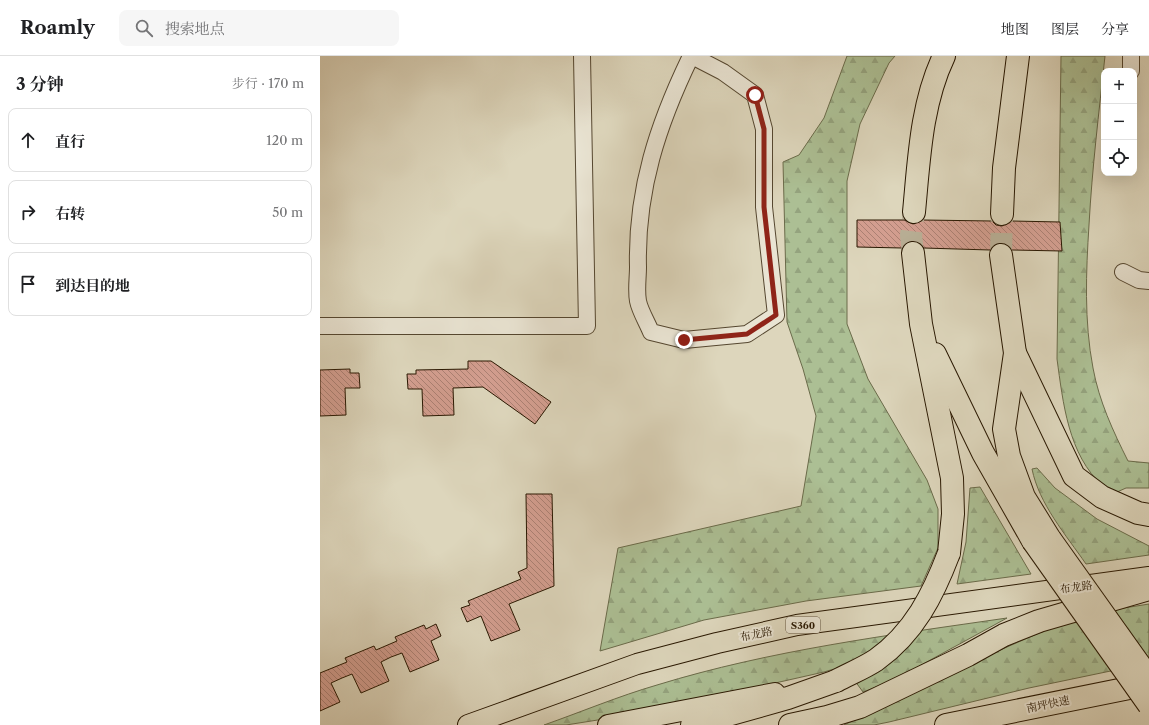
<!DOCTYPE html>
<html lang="zh">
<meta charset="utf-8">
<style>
body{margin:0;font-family:"Libre Caslon Text","Noto Serif SC",serif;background:#f6f6f6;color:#202124}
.controls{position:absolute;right:12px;top:12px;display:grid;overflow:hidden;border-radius:8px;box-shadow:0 4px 16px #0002}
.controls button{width:36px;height:36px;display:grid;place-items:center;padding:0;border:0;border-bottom:1px solid #e0e0e0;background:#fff;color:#202124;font:20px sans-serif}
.stop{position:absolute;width:12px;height:12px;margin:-9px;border:3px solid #8f2418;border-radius:50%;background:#fff}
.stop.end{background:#8f2418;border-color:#fff;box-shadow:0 1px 4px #0008}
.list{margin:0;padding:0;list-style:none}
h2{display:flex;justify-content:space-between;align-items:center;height:52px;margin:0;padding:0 16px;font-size:17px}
h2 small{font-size:13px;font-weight:400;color:#757577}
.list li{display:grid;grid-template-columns:26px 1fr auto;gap:12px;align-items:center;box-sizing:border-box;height:64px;margin:0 8px 8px;padding:0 8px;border:1px solid #e0e0e0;border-radius:8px}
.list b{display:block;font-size:15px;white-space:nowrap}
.list em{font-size:13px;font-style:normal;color:#757577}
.icon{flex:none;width:22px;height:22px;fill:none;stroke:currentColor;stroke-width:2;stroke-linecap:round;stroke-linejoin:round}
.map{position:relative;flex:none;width:829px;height:669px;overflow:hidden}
header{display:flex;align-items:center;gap:24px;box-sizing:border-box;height:56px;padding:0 20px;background:#fff;border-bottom:1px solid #e0e0e0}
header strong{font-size:19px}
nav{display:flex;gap:22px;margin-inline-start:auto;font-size:14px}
.search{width:280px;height:36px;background:#f6f6f6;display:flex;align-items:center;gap:10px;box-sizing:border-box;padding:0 14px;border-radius:8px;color:#757577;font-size:15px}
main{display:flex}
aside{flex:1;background:#fff}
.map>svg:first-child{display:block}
.forest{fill:url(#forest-firs);stroke:#6a6b4a}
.building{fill:url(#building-back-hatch);stroke:#281701}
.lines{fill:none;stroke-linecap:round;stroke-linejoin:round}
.highway-tunnel{stroke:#b9b097;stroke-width:22;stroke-dasharray:22 11;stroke-linecap:butt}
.minor-casing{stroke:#554730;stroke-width:18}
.major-casing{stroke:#281701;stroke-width:22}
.highway-casing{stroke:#281701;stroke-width:24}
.minor{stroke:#e9e4d3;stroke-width:16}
.major{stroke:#ddd6bc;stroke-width:20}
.highway{stroke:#ddd6bc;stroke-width:22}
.highway-bridge-casing{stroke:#281701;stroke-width:24;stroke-linecap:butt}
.highway-bridge{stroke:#ddd6bc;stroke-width:22}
.route{stroke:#8f2418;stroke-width:5}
.labels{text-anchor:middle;stroke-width:4;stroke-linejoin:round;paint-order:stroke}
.shield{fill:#e9e4d3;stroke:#625440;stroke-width:1}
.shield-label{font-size:10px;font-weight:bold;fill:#281701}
.street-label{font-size:11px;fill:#281701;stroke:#e9e4d3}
</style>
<header>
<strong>Roamly</strong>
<div class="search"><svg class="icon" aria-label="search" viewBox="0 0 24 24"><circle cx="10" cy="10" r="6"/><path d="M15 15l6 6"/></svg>搜索地点</div>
<nav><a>地图</a><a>图层</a><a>分享</a></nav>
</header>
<main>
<aside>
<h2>3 分钟<small>步行 · 170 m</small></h2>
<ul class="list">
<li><svg class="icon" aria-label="ahead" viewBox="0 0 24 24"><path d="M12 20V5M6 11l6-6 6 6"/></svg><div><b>直行</b></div><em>120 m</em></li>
<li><svg class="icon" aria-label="right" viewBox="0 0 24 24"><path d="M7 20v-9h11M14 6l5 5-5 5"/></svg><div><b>右转</b></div><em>50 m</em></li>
<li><svg class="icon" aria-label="arrive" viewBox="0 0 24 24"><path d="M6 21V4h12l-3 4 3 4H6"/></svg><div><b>到达目的地</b></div></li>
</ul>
</aside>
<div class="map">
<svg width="829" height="669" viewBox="0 0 829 669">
<defs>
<pattern id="forest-firs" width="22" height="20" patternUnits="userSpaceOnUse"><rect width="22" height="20" fill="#acbf94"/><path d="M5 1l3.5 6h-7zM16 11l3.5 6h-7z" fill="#94a37e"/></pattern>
<pattern id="building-back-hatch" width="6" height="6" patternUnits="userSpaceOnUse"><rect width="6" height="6" fill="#d49f91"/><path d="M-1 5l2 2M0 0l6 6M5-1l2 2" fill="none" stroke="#ac8174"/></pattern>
</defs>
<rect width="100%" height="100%" fill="#ddd6bc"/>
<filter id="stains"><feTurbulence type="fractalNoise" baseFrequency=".005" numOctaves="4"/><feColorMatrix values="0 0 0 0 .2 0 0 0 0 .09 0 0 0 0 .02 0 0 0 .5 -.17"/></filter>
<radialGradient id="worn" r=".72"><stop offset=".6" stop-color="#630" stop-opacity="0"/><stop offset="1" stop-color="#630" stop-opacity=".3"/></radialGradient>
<!-- forest -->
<g class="forest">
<path d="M527,0H575L569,7L540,68L527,125V268L548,323L607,424L618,453V492L601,530L486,545L384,564L280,595L298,492L481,450L496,360L483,313L467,266L463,106L479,99L504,62Z"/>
<path d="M741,0H785C779,56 772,113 769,169C766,216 764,265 773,312C779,345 793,375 808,405L829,407V432H806L797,436C792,434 786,433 783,430C748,399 743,346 737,303Z"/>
<path d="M717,412L735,432L777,463L829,490V499L766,508C746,479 719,448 712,413Z"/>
<path d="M660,431L711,518L637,528L646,486L650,432Z"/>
<path d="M829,548V607L709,632L569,666L554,669H524L648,608L742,567L804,552Z"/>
<path d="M687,562L572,625L543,636L524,610L504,616L322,657L246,669H224C261,656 299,640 337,629C451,594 570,579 687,562Z"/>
</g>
<!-- building -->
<g class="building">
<path d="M537,164H585L593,168L603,164L672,165L676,169L682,170L692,165L740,166L742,195L692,194L686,188L680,187L674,189L670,194L604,192L598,186L592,185L586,187L582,192L537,191Z"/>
<path d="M148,305H171L231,346L215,368L163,331L133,332L134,359L103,360L102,333H88L87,318H96V314L148,313Z"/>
<path d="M30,313V317H39L40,332H25L26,359L0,360V314Z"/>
<path d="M206,438H232L234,530L189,548L200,574L171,585L161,560L147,566L141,552L150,549L148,545L201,523L198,516L207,512Z"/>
<path d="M116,568L121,580L111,585L119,604L90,616L82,597L71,601L61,606L69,625L41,637L32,618L22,622L11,627L20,646L0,655V617L27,606L25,602L54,590L56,594L77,585L75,581L104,569L106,573Z"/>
</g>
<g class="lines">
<!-- highway-tunnel -->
<g class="highway-tunnel">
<path d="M593,197L591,179L594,156"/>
<path d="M681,199L682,158"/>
</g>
<!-- minor casing -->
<g class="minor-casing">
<g id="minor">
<path d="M371,0C338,68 316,134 318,211C318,222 316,234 318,245C320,255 327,266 331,276L364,284L427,278L456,259L444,151V73L435,39L403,16L372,0"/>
<path d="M811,15V0"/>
<path d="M803,216L819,224L829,225"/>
<path d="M0,270H267L262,0"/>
</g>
</g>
<!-- major casing -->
<g class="major-casing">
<g id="major">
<path d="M148,669L317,608L397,587L477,569L829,521"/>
<path d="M288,669L455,637"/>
</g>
</g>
<!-- highway casing -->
<g class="highway-casing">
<g id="highway">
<path d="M594,156C599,104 601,48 624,0"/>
<path d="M682,158L684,112L698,0"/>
<path d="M593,197L601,268L632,422L633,458L629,497"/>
<path d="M681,199L695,297L684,373L689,400L704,441L730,483"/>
<path d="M695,297L754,420L782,441L818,457L829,459"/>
<path d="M615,298L663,397L713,485"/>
<path d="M372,669L468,642L516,625"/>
<path d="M470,669L507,661L540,651L648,599L684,579L719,565L829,533"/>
<path d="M626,669L829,628"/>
</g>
</g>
<!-- minor -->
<use href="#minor" class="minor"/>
<!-- major -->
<use href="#major" class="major"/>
<!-- highway -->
<use href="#highway" class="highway"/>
<!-- highway-bridge casing -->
<g class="highway-bridge-casing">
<g id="highway-bridge">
<path d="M730,483L829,622"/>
<path d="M713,485L829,649"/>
<path d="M516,625C529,618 544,612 556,604C594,577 613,539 629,497"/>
</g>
</g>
<!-- highway-bridge -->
<use href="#highway-bridge" class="highway-bridge"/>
</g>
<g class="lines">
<!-- route -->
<path class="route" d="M364,284L427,278L456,259L444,151V73L435,39"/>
</g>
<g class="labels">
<!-- shield labels -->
<rect class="shield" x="466" y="561" width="34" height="16" rx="3"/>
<g class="shield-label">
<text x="483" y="573">S360</text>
</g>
<!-- street labels -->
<g class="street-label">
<text transform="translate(756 531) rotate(-8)" y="4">布龙路</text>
<text transform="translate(436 578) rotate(-12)" y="4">布龙路</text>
<text transform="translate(728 648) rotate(-12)" y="4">南坪快速</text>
</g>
</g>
<rect width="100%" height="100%" filter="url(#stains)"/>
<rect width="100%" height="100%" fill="url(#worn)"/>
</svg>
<div class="controls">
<button>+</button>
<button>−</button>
<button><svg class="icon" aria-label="locate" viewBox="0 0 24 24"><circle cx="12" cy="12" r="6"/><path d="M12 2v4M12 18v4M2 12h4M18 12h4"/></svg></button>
</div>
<div class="stop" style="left:435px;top:39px"></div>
<div class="stop end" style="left:364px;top:284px"></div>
</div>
</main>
